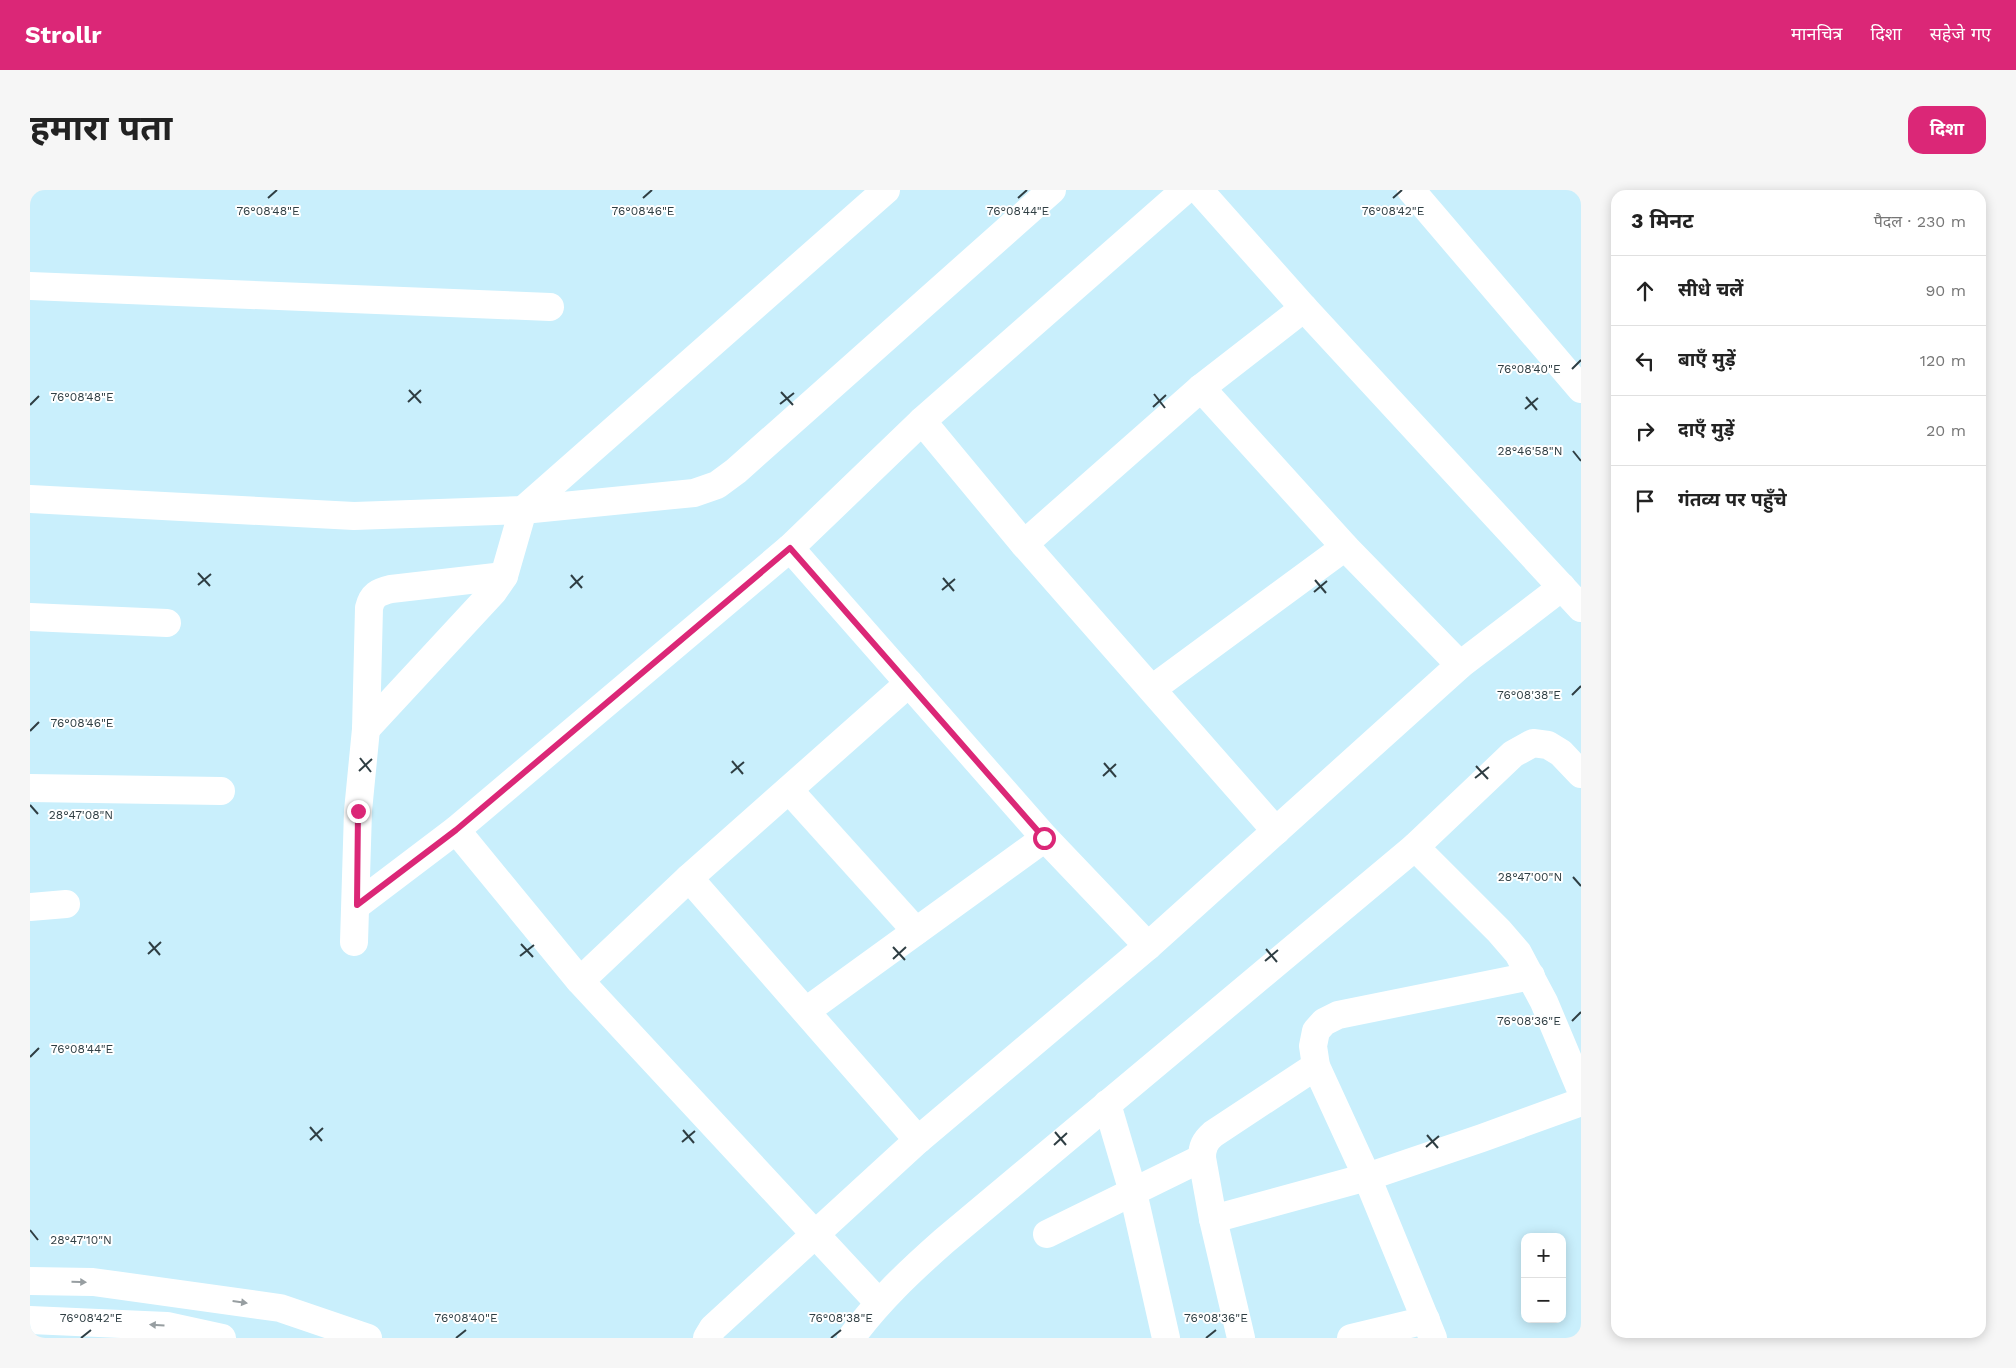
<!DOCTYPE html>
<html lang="hi">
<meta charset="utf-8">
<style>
body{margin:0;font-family:"Work Sans","Noto Sans Devanagari",sans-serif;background:#f6f6f6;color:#222}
.controls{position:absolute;right:15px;bottom:15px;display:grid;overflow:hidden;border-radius:10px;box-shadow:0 2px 12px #0003}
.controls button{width:45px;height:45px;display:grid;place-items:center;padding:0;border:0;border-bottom:1px solid #e0e0e0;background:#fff;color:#222;font:25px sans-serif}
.stop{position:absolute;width:15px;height:15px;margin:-11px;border:4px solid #db2777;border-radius:50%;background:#fff}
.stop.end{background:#db2777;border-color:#fff;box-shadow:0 1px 5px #0008}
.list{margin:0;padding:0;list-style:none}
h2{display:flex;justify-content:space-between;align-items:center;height:65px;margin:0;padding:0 20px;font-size:21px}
h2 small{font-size:16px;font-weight:400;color:#767676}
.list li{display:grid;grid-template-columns:32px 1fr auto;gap:15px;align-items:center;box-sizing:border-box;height:70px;padding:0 20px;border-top:1px solid #e0e0e0}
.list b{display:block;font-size:19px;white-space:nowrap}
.list em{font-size:16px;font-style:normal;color:#767676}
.icon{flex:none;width:28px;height:28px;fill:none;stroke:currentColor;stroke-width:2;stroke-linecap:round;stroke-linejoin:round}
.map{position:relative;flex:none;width:1551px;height:1148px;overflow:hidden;border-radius:15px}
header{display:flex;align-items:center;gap:30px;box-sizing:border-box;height:70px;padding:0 25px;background:#db2777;color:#fff}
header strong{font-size:24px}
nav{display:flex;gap:28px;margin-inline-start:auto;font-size:18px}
.intro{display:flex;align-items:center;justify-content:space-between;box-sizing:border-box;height:120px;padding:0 30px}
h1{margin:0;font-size:35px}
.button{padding:12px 22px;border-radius:15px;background:#db2777;color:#fff;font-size:18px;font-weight:700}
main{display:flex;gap:30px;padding:0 30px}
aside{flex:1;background:#fff;border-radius:15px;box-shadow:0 2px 12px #0003}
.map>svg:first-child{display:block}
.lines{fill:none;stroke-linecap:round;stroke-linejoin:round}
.minor{stroke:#fff;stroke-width:28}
.primary{stroke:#fff;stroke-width:28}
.oneway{fill:#979ea1}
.route{stroke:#db2777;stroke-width:6}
.ticks{fill:none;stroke:#2f3e43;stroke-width:2}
.ticks-label{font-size:12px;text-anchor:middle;fill:#2f3e43;stroke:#fff;stroke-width:4;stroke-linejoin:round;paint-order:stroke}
</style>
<header>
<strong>Strollr</strong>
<nav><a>मानचित्र</a><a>दिशा</a><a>सहेजे गए</a></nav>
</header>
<div class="intro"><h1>हमारा पता</h1><a class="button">दिशा</a></div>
<main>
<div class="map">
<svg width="1551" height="1148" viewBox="0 0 1551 1148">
<rect width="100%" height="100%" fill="#c9effc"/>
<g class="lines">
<!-- minor -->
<g class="minor">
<path d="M1169,0L1274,118L1551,418"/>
<path d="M1381,0L1551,199"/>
<path d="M0,96L520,117"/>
<path d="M1171,198L1315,357L1430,475"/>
<path d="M892,231L994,354L1246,641"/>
<path d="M0,309L324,326L493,320L664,303L687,295L706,281L1022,0"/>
<path d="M994,354L1171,198L1274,118"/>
<path d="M760,358L1015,648L1118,756"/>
<path d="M0,427L137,433"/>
<path d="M1122,499L1315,357"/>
<path d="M336,539L463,402L474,386L493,320L856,0"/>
<path d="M0,598L191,601"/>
<path d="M759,600L886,741"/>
<path d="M426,640L550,791L849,1113"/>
<path d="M1385,657L1469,741L1488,763L1514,812L1551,900"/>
<path d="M659,688L888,950"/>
<path d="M327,715L426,640L760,358L892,231L1155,0"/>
<path d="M0,717L36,714"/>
<path d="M324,752L328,621L336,539L339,418C342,405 348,402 361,399L474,386"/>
<path d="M550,791L659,688L879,493"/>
<path d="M776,821L1015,648"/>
<path d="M1077,914L1103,1002L1136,1148"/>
<path d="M1183,1029L1337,987L1452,948L1551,912"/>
<path d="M1017,1044L1172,968"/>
<path d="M677,1148L683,1138L888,950L1118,756L1430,475L1532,397"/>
<path d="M821,1148C848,1111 880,1081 914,1051L1385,657L1483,564L1503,553L1518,555L1531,563L1551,584"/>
<path d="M1211,1148L1183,1029L1172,968C1172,957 1175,951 1183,944L1286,876"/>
<path d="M1321,1148L1396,1130"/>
<path d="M1403,1148L1337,987L1286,876L1283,856L1286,841L1294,832L1308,825L1501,786"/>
</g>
<!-- primary -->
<g class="primary">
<path d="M0,1091L63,1092L250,1118L338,1148"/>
<path d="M0,1130L137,1136L192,1148"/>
</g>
</g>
<!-- one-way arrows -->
<defs><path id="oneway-solid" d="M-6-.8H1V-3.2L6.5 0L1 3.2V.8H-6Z" transform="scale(1.25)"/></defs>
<g class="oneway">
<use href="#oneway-solid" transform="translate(49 1092) rotate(1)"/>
<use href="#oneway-solid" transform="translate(210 1112) rotate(8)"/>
<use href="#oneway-solid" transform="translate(127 1135) rotate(-177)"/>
</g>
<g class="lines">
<!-- route -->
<path class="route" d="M328,621L327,715L426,640L760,358L1014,648"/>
</g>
<!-- ticks -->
<path class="ticks" d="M238,8L247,0M613,8L622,0M988,8L997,0M1363,8L1372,0M1542,179L1551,170M379,200L391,213M751,202L763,215M1124,204L1135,218M1496,207L1507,220M378,212L391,200M750,214L764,203M0,215L9,206M1123,217L1136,205M1495,219L1508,208M1543,261L1551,271M168,383L180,396M541,385L552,398M913,388L924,401M1285,390L1296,403M168,395L181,384M540,398L553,386M912,400L925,389M1284,402L1297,391M1542,505L1551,496M0,541L9,532M330,568L341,582M702,571L713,584M1074,573L1086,587M1446,576L1458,589M329,581L342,569M701,583L714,572M1073,586L1086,574M1445,588L1459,577M0,615L8,624M1543,687L1551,696M119,752L130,765M491,754L503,767M863,757L875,770M1236,759L1247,772M118,764L131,752M490,766L504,755M863,769L876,757M1235,771L1248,760M1542,831L1551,822M0,867L9,858M280,937L292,951M653,940L664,953M1025,942L1036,955M1397,945L1408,958M280,950L293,938M652,952L665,941M1024,955L1037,943M1396,957L1409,946M0,1040L8,1050M51,1148L61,1140M426,1148L436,1140M801,1148L811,1140M1176,1148L1186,1140"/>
<g class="ticks-label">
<text x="238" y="25">76°08'48"E</text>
<text x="613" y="25">76°08'46"E</text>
<text x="988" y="25">76°08'44"E</text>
<text x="1363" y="25">76°08'42"E</text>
<text x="1499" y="183">76°08'40"E</text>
<text x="52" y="211">76°08'48"E</text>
<text x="1500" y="265">28°46'58"N</text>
<text x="1499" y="509">76°08'38"E</text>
<text x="52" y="537">76°08'46"E</text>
<text x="51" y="629">28°47'08"N</text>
<text x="1500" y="691">28°47'00"N</text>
<text x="1499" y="835">76°08'36"E</text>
<text x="52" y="863">76°08'44"E</text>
<text x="51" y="1054">28°47'10"N</text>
<text x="61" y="1132">76°08'42"E</text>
<text x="436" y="1132">76°08'40"E</text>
<text x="811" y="1132">76°08'38"E</text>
<text x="1186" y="1132">76°08'36"E</text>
</g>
</svg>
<div class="controls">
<button>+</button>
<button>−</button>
</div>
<div class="stop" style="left:1014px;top:648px"></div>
<div class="stop end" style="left:328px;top:621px"></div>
</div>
<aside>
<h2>3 मिनट<small>पैदल · 230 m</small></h2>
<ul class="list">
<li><svg class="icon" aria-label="ahead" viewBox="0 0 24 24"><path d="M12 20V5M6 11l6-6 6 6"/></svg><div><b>सीधे चलें</b></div><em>90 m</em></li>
<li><svg class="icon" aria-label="left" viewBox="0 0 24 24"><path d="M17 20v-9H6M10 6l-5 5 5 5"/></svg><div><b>बाएँ मुड़ें</b></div><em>120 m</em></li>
<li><svg class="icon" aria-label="right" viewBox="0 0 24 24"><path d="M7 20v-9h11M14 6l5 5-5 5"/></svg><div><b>दाएँ मुड़ें</b></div><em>20 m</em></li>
<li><svg class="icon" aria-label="arrive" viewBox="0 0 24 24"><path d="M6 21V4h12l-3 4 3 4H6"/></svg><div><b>गंतव्य पर पहुँचे</b></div></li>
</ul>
</aside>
</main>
